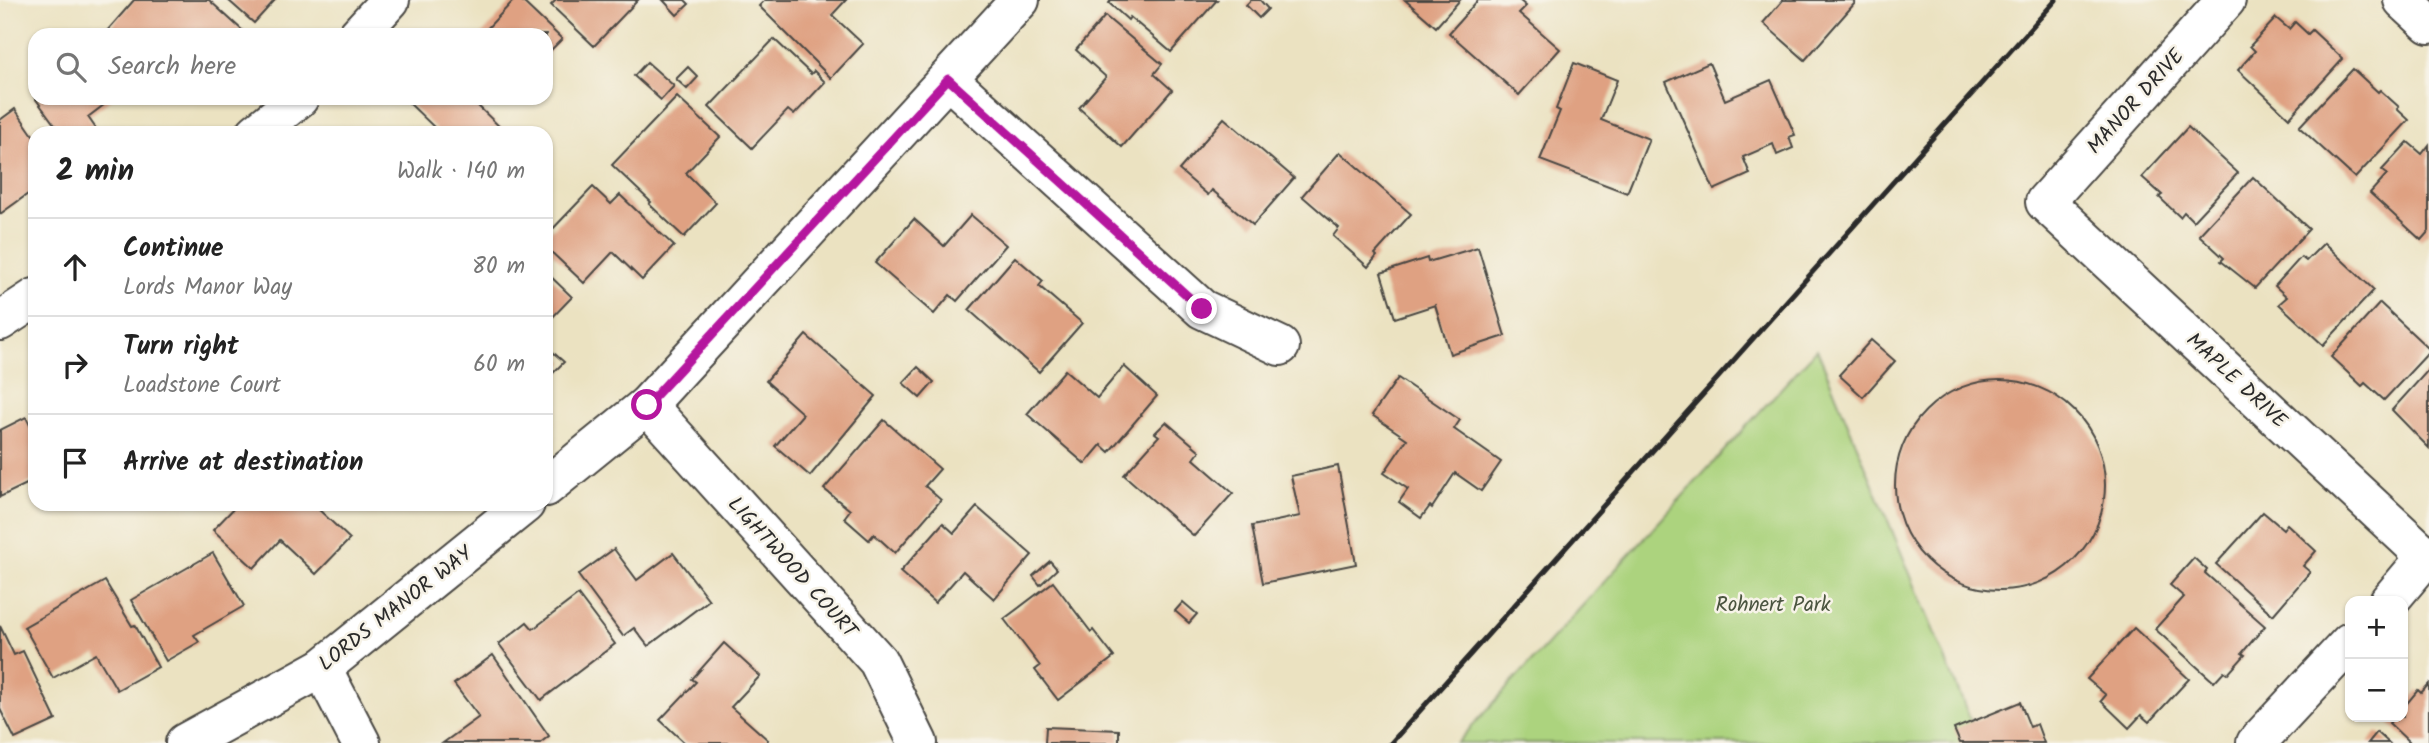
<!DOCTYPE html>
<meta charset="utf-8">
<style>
body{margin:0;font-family:Kalam,sans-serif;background:#f2f2f2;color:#222}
.controls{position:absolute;right:21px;bottom:21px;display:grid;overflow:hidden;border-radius:14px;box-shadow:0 2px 5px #0004}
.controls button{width:63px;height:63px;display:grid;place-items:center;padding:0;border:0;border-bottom:2px solid #e0e0e0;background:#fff;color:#222;font:35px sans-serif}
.stop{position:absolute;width:21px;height:21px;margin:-16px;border:5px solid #b5179e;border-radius:50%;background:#fff}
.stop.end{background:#b5179e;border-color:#fff;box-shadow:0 2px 7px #0008}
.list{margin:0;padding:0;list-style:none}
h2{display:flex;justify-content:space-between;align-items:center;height:91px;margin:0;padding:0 28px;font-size:30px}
h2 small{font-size:23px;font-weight:400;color:#767676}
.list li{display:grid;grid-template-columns:46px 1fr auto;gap:21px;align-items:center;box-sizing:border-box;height:98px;padding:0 28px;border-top:2px solid #e0e0e0}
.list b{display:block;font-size:26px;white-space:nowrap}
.list p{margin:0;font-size:23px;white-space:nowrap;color:#767676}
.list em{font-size:23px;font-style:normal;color:#767676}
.icon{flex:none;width:38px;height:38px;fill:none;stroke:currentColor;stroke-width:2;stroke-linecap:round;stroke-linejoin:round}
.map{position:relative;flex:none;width:2429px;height:743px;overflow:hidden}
.search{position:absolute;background:#fff;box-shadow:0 2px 5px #0004;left:28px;top:28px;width:525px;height:77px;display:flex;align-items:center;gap:18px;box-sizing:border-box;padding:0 24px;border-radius:21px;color:#767676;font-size:26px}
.panel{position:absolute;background:#fff;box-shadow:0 2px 5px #0004;left:28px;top:126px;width:525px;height:385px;border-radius:21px}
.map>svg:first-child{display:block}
.green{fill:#acd37e;stroke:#6c7f54;stroke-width:2}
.building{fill:#dfa182}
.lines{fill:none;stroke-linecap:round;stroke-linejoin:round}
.minor-casing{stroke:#484642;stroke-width:42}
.minor{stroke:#fff;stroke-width:38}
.rail{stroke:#2b2b2b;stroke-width:5}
.route{stroke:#b5179e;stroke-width:9}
.labels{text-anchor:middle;stroke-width:5;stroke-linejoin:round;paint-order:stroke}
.street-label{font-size:21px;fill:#2b2b2b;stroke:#f7f3e8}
.park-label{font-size:21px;fill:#4b5540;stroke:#f7f3e8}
</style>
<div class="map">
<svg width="2429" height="743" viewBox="0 0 2429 743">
<rect width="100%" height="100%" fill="#f7f3e8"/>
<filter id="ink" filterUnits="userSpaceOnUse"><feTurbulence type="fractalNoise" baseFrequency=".0143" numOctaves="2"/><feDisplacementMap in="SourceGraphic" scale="14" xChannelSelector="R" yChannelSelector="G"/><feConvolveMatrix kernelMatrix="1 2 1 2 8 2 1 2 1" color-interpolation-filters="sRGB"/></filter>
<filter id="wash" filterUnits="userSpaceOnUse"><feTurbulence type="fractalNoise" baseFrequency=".00686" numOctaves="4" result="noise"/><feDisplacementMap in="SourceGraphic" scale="28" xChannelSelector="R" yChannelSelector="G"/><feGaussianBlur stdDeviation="1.57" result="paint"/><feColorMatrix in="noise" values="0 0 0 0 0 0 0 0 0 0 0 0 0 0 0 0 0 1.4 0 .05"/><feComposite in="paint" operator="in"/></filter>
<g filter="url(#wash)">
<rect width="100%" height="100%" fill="#ebe2c1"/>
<!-- green -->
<path class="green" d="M1817,349L1980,743H1457Z"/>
<g id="blocks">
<!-- building -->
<g class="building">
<path d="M134,0H209L243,31L240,35H109L106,32Z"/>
<path d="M228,0H275L254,23Z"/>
<path d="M514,0H521L562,39L546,55V35H481Z"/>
<path d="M556,0H638L594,46L551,5Z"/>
<path d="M663,0H685L689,4L677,15Z"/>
<path d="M765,0H846L832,15L863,44L831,78L759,6Z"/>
<path d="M1111,0H1217L1171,52L1130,17L1128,20L1109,3Z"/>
<path d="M1251,0H1260L1268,9L1259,18L1246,5Z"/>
<path d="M1405,0H1460L1436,27Z"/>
<path d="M1478,0H1519L1526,6L1519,13L1560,49L1519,95L1449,33Z"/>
<path d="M1783,0H1852L1855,3L1805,60L1763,23Z"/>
<path d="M1105,16L1162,64L1154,74L1172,90L1122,147L1079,108L1106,77L1076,50Z"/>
<path d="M2276,18L2289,29L2295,22L2308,34L2312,30L2343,59L2289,118L2238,70L2255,51L2250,46Z"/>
<path d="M774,39L811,74L814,71L825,82L794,115L788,110L752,148L709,107Z"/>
<path d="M647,62L674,86L661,100L634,76Z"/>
<path d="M1574,63L1617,80L1601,120L1649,139L1627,193L1540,160L1560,111L1556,109Z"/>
<path d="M1709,63L1725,100L1771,80L1795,135L1789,137L1793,148L1777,155L1773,144L1743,157L1750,174L1714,190L1666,82Z"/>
<path d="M688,67L698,77L687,89L676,79Z"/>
<path d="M2353,69L2378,92L2380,90L2399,107L2397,109L2409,120L2355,178L2299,127Z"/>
<path d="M677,97L720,137L686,173L716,203L684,237L649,204L651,202L612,165Z"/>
<path d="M35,98H113L88,117L99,133H49L57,128Z"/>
<path d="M408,98H473L472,100L506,133H433L436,129L406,100Z"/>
<path d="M15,109L35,138V202L33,203L28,194L0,214V120Z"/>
<path d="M1224,118L1294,178L1253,225L1212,190L1208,195L1179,170Z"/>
<path d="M2188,127L2238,173L2193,221L2184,212L2180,217L2159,197L2162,195L2142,177Z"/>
<path d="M2408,142L2422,154L2429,145V231L2421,240L2370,193L2387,174L2382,170Z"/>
<path d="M1340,152L1411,214L1375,254L1377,256L1368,267L1333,236L1339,228L1302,196Z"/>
<path d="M2253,177L2309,229L2255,288L2221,261L2224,258L2199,235Z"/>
<path d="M593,187L611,204L620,195L674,246L642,280L613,252L584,283L546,247V236Z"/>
<path d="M971,215L1006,245L957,301L950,295L934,314L875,263L914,219L944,246Z"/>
<path d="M2324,243L2374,290L2323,345L2279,304L2287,297L2275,286L2301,257L2306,261Z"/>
<path d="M1478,247L1505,336L1450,354L1435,305L1395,318L1381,273L1427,258L1428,262Z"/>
<path d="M1015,257L1043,281L1039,286L1082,323L1039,372L969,310Z"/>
<path d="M546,272L572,297L546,324Z"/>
<path d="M2380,303L2429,349V352L2384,400L2365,383L2362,386L2331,357Z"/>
<path d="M806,335L876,396L810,476L775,446L803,414L766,381Z"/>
<path d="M1871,340L1895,361L1863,397L1839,375Z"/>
<path d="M546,346L564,362L546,380Z"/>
<path d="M1124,366L1157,396L1109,452L1101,445L1085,464L1027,414L1065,370L1097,398Z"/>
<path d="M918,367L934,382L920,398L903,383Z"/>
<path d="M2429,369V448L2392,410Z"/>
<path d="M1398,378L1460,420L1454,429L1501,462L1481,491L1455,473L1432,508L1430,506L1421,518L1399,502L1408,489L1384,473L1407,439L1372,415Z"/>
<circle cx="2000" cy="485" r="105"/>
<path d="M26,417L35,435V480L0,497V430Z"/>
<path d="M884,420L940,469L925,486L941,500L895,553L874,534L869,540L844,518L850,510L824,489Z"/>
<path d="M1166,422L1200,451L1194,459L1233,493L1194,536L1124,475L1159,436L1155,433Z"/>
<path d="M1338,466L1356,564L1263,583L1252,526L1300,516L1291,476Z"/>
<path d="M238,504H319L316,507L350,539L316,574L280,540L254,568L213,530Z"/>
<path d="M977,507L1032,555L994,599L963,571L935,603L900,572L943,523L954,533Z"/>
<path d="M2263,512L2283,529L2287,524L2316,551L2303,566L2310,572L2273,615L2216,564Z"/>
<path d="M614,549L637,580L673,553L709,600L648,646L634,628L623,636L578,575Z"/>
<path d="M213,553L244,606L194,635L199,642L166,661L131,600Z"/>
<path d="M2194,558L2207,570L2205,573L2265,626L2242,653L2245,655L2228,674L2224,671L2214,682L2155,629L2184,597L2170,585Z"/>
<path d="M1050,561L1057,569L1040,585L1033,576Z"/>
<path d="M105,581L132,626L135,625L158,667L117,690L96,654L53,678L24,627Z"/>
<path d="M1053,582L1091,632L1093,630L1114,657L1058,700L1035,670L1040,666L1004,619Z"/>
<path d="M578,595L615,644L541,700L499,644L527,622L533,629Z"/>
<path d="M1183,602L1197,614L1189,623L1175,611Z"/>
<path d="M0,626L14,655L23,651L56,720L15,739L0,709Z"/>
<path d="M2134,628L2189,679L2149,722L2141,715L2129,728L2101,701L2106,695L2087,679Z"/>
<path d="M724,643L760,676L731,707L768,740L766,743H685L660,720L696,682L692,679Z"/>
<path d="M493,655L549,736L540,743H443L479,717L454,684Z"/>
<path d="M2429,684V743H2410L2389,723L2395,717H2403V708L2418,690L2421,693Z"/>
<path d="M2020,702L2030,727L2037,724L2044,743H1960L1954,729Z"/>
<path d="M1046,727L1119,730V743H1045Z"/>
<path d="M2377,732L2389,743H2368Z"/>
</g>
</g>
</g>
<g filter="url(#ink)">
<use href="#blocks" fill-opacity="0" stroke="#484642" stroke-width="2"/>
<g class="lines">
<!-- minor casing -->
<g class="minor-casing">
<g id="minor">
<path d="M2226,0L2045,202L2429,559"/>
<path d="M2403,0L2429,24"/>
<path d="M358,35L390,0"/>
<path d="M948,79L1202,309L1280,346"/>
<path d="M256,133L299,98"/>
<path d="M0,321L35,298"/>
<path d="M647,405L878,661L918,743"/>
<path d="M546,487L647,405L1020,0"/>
<path d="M2389,601L2426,557"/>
<path d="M322,668L361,743"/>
<path d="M185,743L322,668L525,504"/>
<path d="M2256,743L2350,642"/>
</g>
</g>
<!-- minor -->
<use href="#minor" class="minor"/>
<!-- rail -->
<path class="rail" d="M1391,743L2056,0"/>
</g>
</g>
<g class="lines" filter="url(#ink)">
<!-- route -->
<path class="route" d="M647,405L948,79L1202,309"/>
</g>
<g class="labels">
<!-- street labels -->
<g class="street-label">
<text transform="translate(2135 101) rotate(-48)" y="7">MANOR DRIVE</text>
<text transform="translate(2237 380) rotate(43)" y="7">MAPLE DRIVE</text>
<text transform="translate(793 567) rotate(48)" y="7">LIGHTWOOD COURT</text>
<text transform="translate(395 608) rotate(-38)" y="7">LORDS MANOR WAY</text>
</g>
<!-- park labels -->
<g class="park-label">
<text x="1773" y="611">Rohnert Park</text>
</g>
</g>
</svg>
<div class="controls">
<button>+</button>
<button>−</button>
</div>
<div class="stop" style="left:647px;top:405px"></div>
<div class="stop end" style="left:1202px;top:309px"></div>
<div class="search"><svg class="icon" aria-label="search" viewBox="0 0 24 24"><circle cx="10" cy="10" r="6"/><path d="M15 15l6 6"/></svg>Search here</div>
<section class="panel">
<h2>2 min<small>Walk · 140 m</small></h2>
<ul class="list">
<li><svg class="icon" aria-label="ahead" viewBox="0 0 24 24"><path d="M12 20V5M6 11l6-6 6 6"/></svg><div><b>Continue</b><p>Lords Manor Way</p></div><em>80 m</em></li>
<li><svg class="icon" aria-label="right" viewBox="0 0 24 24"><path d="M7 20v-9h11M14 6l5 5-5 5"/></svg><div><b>Turn right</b><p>Loadstone Court</p></div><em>60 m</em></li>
<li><svg class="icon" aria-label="arrive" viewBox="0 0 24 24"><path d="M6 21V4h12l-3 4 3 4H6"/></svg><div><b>Arrive at destination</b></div></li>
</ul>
</section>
</div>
